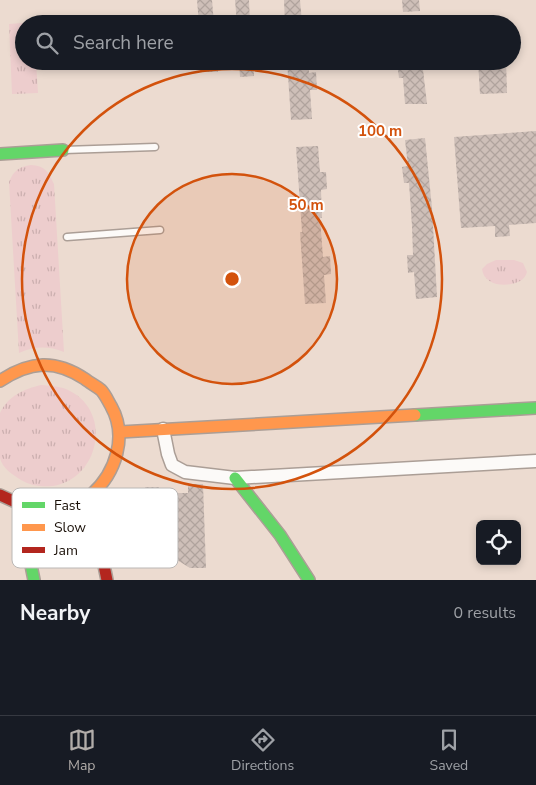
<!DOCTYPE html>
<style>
body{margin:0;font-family:"Nunito Sans",sans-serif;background:#20242c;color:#f1f3f6}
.controls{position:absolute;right:15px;bottom:15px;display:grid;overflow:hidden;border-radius:8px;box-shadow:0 2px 8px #0003}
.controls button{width:45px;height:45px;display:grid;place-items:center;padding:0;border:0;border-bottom:1px solid #363941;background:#171b24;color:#f1f3f6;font:25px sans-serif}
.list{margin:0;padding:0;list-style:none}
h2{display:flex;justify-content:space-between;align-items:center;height:65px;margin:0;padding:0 20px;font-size:21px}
h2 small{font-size:16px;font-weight:400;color:#9ea1a6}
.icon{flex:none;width:28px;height:28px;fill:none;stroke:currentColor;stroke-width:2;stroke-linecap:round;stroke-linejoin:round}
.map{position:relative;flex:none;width:536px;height:580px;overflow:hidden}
.search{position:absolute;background:#171b24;box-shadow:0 2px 8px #0003;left:15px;right:15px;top:15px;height:55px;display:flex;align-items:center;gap:12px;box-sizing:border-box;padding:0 18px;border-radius:28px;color:#9ea1a6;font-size:19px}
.sheet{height:135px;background:#171b24}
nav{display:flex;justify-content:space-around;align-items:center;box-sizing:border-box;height:70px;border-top:1px solid #363941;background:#171b24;font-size:14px;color:#9ea1a6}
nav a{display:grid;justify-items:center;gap:2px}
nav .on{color:#b2adaa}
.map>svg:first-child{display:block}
.grass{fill:url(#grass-tufts)}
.building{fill:url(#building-cross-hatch)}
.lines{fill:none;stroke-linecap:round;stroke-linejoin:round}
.lane-casing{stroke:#ab9e96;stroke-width:9}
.street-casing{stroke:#ab9e96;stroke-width:15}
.fast-casing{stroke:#ab9e96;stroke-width:14}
.slow-casing{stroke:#ab9e96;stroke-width:14}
.jam-casing{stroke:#ab9e96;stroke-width:14}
.lane{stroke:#fcfaf8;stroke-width:6}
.street{stroke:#fcfaf8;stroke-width:12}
.fast{stroke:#63d668;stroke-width:11}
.slow{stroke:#ff974d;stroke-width:11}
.jam{stroke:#b3261e;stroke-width:11}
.ring{fill:none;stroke:#d3520c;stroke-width:2.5}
.key{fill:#fff;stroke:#bab7b5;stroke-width:1}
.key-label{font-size:14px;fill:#1a1008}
.centre{fill:#d3520c;stroke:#fff;stroke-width:2.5}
.ring-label{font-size:15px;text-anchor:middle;font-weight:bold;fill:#d3520c;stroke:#fff;stroke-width:4;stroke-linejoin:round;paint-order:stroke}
</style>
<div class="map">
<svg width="536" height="580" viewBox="0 0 536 580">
<defs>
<pattern id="grass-tufts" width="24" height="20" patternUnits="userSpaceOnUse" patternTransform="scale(1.25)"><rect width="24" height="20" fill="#edcdcd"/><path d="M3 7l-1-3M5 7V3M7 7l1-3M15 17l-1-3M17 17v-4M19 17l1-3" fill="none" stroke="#cbafaf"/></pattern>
<pattern id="building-cross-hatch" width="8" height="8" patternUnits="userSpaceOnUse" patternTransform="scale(1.25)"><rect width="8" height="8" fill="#cebfb8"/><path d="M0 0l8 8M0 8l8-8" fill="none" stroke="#b0a39d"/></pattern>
</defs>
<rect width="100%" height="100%" fill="#ecdbd0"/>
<!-- grass -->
<g class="grass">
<path d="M34,22V24H24V61H36L38,93L12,94L9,24Z"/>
<path d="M31,165C45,166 48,171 54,184L64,352C48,346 35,346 19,353L9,182C14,170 19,167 31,165Z"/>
<path d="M496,260H514L523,263L527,272C526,275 524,279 520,281C507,288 484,286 482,269L487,264Z"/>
<path d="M41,385C51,386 61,386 70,391C113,413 99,479 53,486C42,487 31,486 21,480C13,475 2,468 0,458C0,444 0,427 0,413C8,396 24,389 41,385Z"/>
</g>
<!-- building -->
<g class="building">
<path d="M197,0H212L214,24H199Z"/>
<path d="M235,0H249L250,24H237Z"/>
<path d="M284,0H300L302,23L285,24Z"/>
<path d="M402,0H419L420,11L403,12Z"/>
<path d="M202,61H217L218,72H203Z"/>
<path d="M239,61H253L254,76L240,77Z"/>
<path d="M287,61H308L309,73L316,72L317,90H310L312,119L291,120Z"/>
<path d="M422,61L427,104H405L403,78H399L397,62Z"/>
<path d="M478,61H506L507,93L480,94Z"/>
<path d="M536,131V223L509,225L510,236L495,237V226L461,228L454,137Z"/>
<path d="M425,138L432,208L437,297L416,299L414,272L408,273L407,255H413L412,226L409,183H404L402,167L408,166L405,140Z"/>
<path d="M318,146L320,172H326L327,189L321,190L322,218H320L323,257L330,256L331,274L324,275L326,303L305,304L300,232H302L296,147Z"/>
<path d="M188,484H203L206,568H190L169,555V567H150L145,487H159L160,493H188Z"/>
</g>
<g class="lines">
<!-- lane casing -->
<g class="lane-casing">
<g id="lane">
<path d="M64,150L155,147"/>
<path d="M67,237L160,230"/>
</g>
</g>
<!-- street casing -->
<g class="street-casing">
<path id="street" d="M163,429L168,454L172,465L185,472L235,478L536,461"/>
</g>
<!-- fast casing -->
<g class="fast-casing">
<g id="fast">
<path d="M0,154L63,150"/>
<path d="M415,415L536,408"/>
<path d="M235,478L280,535L309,580"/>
<path d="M19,506L34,580"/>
</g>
</g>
<!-- slow casing -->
<g class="slow-casing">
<g id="slow">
<path d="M0,381C30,361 55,359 85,379C90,383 96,386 101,390C105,394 108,401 111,406C128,436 116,473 91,495C84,502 72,506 64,510H60"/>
<path d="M120,432L415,415"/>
</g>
</g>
<!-- jam casing -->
<g class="jam-casing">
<g id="jam">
<path d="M0,495L33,510H60"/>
<path d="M90,497L107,580"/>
</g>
</g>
<!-- lane -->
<use href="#lane" class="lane"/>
<!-- street -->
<use href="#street" class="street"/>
<!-- fast -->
<use href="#fast" class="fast"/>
<!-- slow -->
<use href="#slow" class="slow"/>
<!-- jam -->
<use href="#jam" class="jam"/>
</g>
<!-- distance rings -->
<circle cx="232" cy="279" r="105" fill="#d3520c" fill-opacity=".12"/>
<g class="ring">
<circle cx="232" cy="279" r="105"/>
<circle cx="232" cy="279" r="210"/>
</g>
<!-- legend -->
<rect x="12" y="488" width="166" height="80" rx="8" class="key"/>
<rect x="22" y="502" width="23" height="6" fill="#63d668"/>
<rect x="22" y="524" width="23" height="7" fill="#ff974d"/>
<rect x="22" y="547" width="23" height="6" fill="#b3261e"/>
<g class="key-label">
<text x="54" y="510">Fast</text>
<text x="54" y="532">Slow</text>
<text x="54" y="555">Jam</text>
</g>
<circle cx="232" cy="279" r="8" class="centre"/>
<g class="ring-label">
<text x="380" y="136">100 m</text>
<text x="306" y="210">50 m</text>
</g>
</svg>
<div class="controls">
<button><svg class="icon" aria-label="locate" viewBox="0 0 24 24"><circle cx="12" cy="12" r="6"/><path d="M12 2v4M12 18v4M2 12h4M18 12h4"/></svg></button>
</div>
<div class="search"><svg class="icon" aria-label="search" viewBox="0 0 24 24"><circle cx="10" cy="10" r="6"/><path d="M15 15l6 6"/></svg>Search here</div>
</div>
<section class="sheet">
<h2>Nearby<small>0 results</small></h2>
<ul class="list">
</ul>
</section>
<nav>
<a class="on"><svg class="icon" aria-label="map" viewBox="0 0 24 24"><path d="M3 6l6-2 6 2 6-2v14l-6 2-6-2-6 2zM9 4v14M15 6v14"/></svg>Map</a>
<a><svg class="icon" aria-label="directions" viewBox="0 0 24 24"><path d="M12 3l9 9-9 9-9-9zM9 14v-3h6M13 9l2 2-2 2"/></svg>Directions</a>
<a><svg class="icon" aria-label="saved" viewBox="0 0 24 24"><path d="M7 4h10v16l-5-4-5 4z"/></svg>Saved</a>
</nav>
